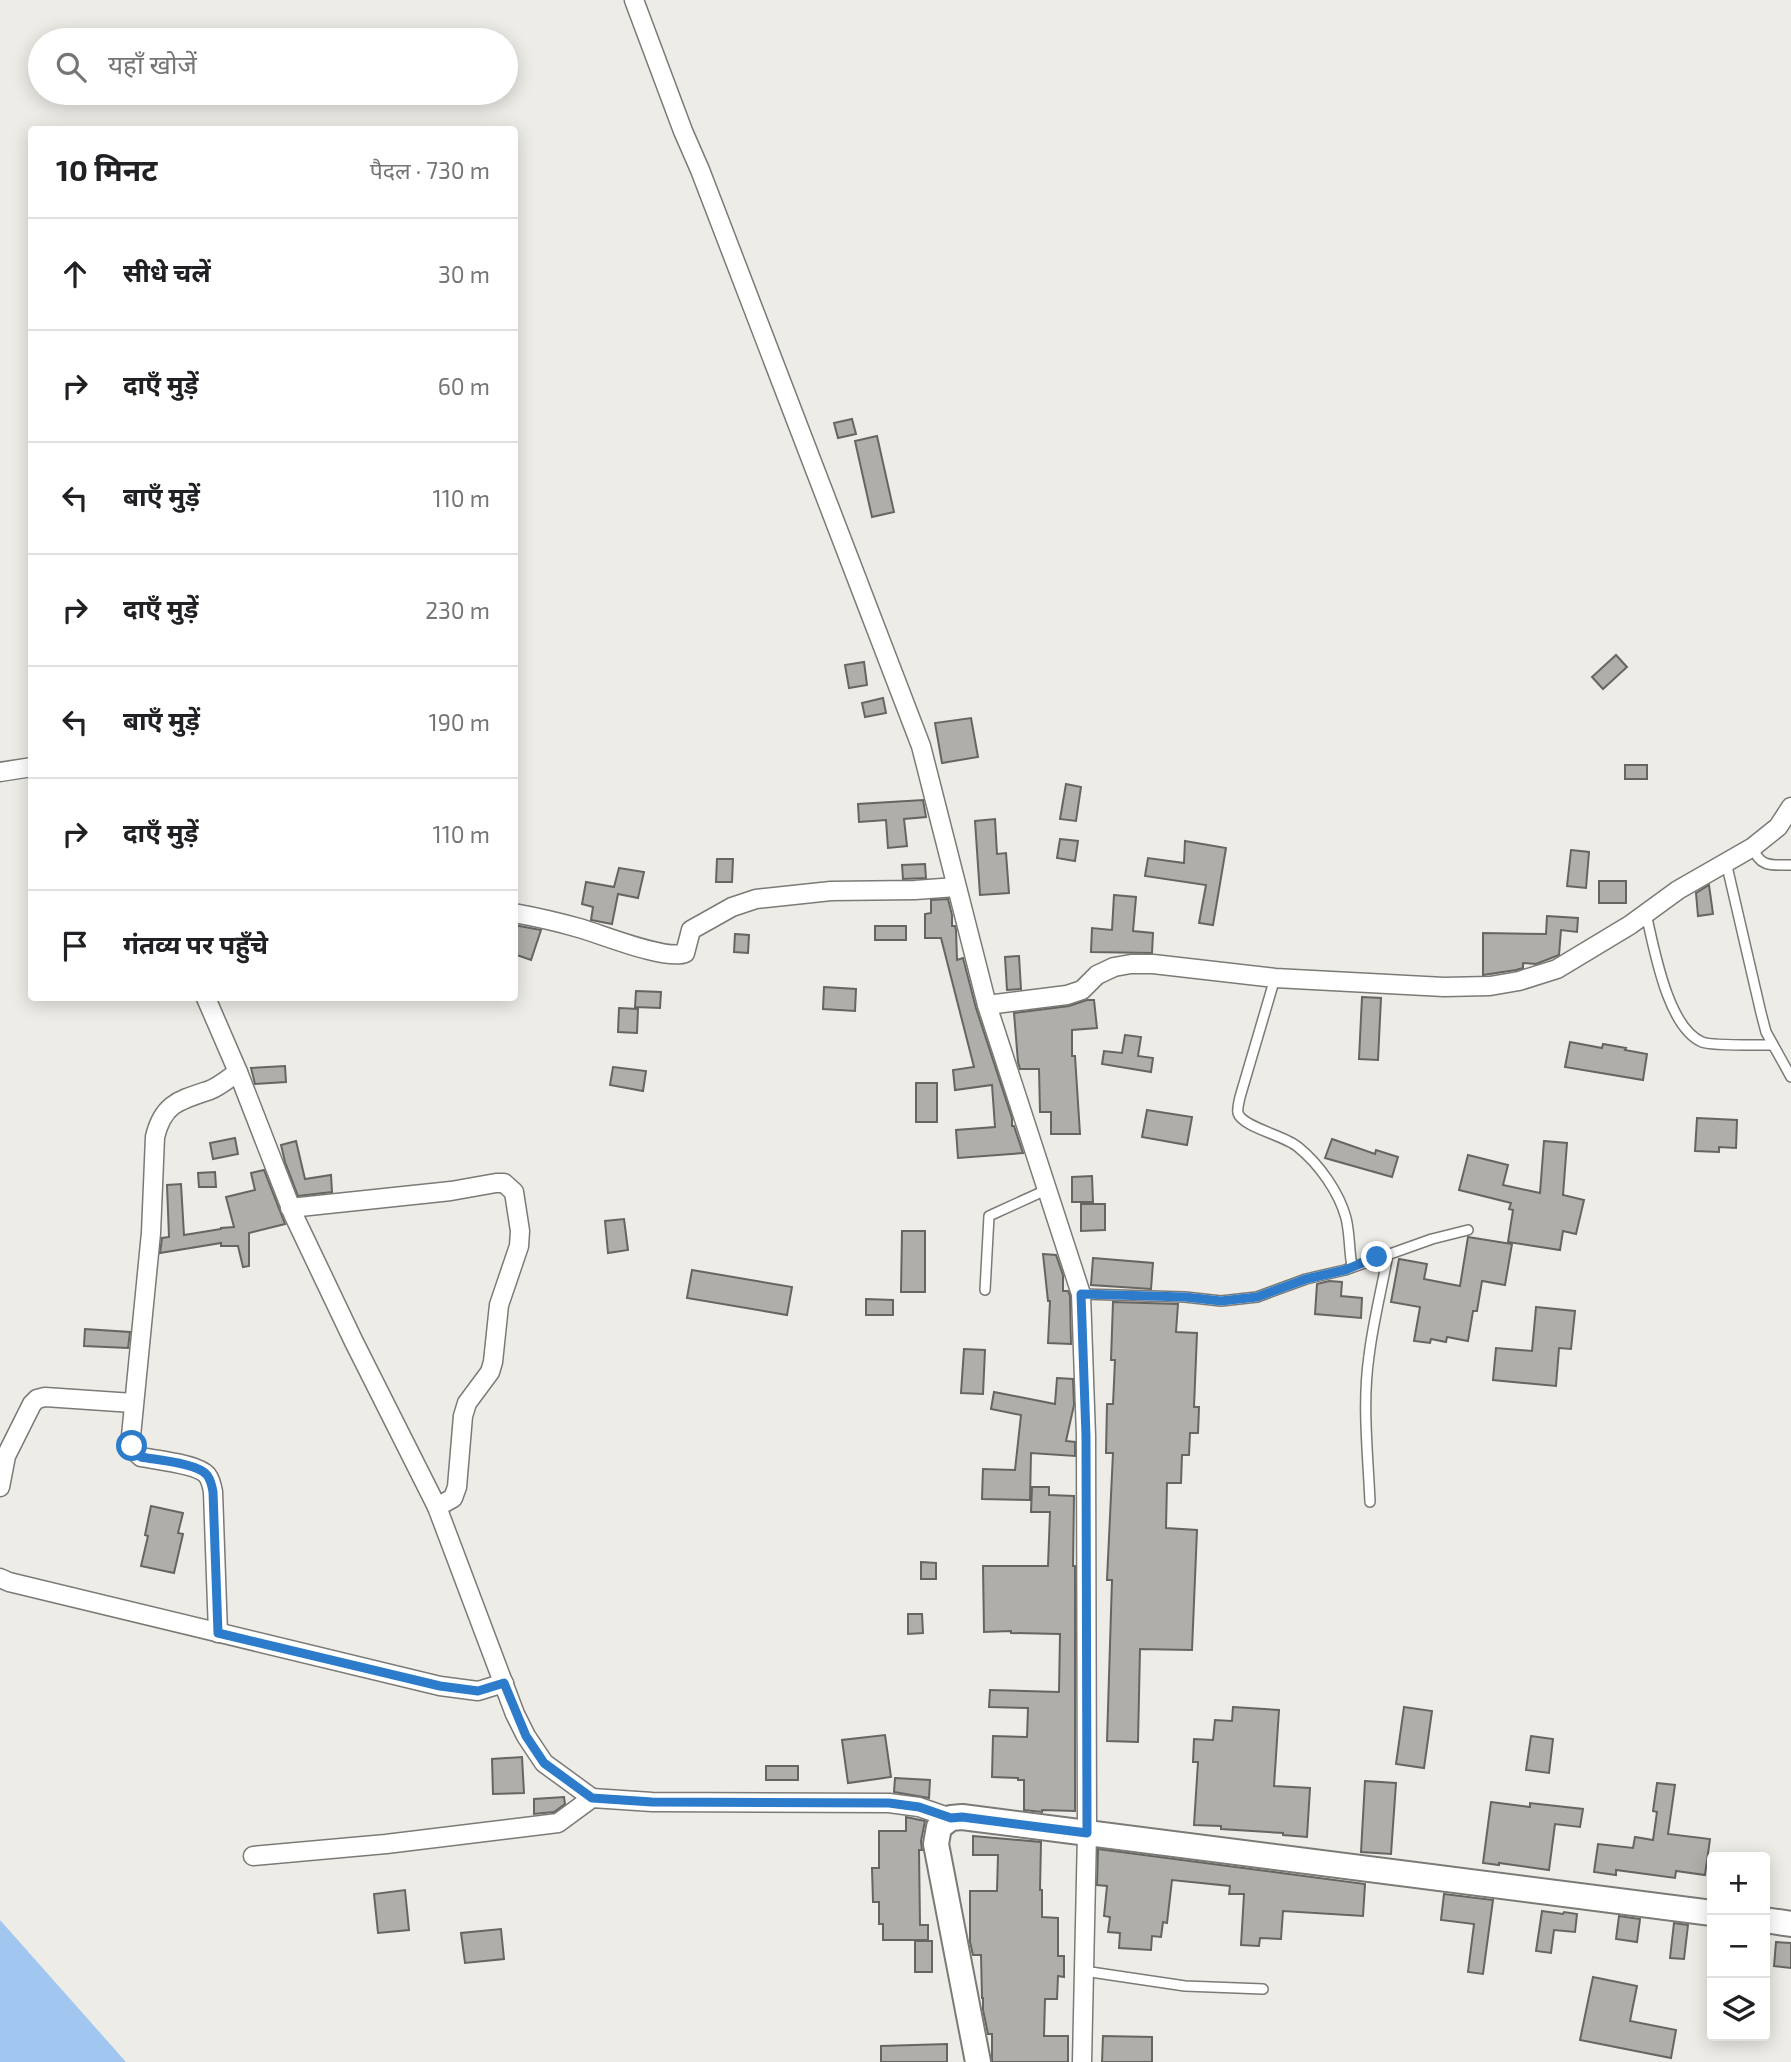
<!DOCTYPE html>
<html lang="hi">
<meta charset="utf-8">
<style>
body{margin:0;font-family:"Exo 2","Noto Sans Devanagari",sans-serif;background:#f2f2f2;color:#202124}
.controls{position:absolute;right:21px;bottom:21px;display:grid;overflow:hidden;border-radius:7px;box-shadow:0 4px 18px #0003}
.controls button{width:63px;height:63px;display:grid;place-items:center;padding:0;border:0;border-bottom:2px solid #e0e0e0;background:#fff;color:#202124;font:35px sans-serif}
.stop{position:absolute;width:21px;height:21px;margin:-16px;border:5px solid #2d7ccc;border-radius:50%;background:#fff}
.stop.end{background:#2d7ccc;border-color:#fff;box-shadow:0 2px 7px #0008}
.list{margin:0;padding:0;list-style:none}
h2{display:flex;justify-content:space-between;align-items:center;height:91px;margin:0;padding:0 28px;font-size:30px}
h2 small{font-size:23px;font-weight:400;color:#757577}
.list li{display:grid;grid-template-columns:46px 1fr auto;gap:21px;align-items:center;box-sizing:border-box;height:112px;padding:0 28px;border-top:2px solid #e0e0e0}
.list b{display:block;font-size:26px;white-space:nowrap}
.list em{font-size:23px;font-style:normal;color:#757577}
.icon{flex:none;width:38px;height:38px;fill:none;stroke:currentColor;stroke-width:2;stroke-linecap:round;stroke-linejoin:round}
.map{position:relative;flex:none;width:1791px;height:2062px;overflow:hidden}
.search{position:absolute;background:#fff;box-shadow:0 4px 18px #0003;left:28px;top:28px;width:490px;height:77px;display:flex;align-items:center;gap:18px;box-sizing:border-box;padding:0 24px;border-radius:38px;color:#757577;font-size:26px}
.panel{position:absolute;background:#fff;box-shadow:0 4px 18px #0003;left:28px;top:126px;width:490px;height:875px;border-radius:7px}
.map>svg:first-child{display:block}
.water{fill:#a1c6f0}
.building{fill:#b0aeaa;stroke:#666561;stroke-width:2}
.lines{fill:none;stroke-linecap:round;stroke-linejoin:round}
.service-casing{stroke:#7c7a76;stroke-width:12}
.minor-casing{stroke:#7c7a76;stroke-width:21}
.secondary-casing{stroke:#7c7a76;stroke-width:28}
.service{stroke:#fff;stroke-width:9}
.minor{stroke:#fff;stroke-width:18}
.secondary{stroke:#fff;stroke-width:24}
.route{stroke:#2d7ccc;stroke-width:9}
</style>
<div class="map">
<svg width="1791" height="2062" viewBox="0 0 1791 2062">
<rect width="100%" height="100%" fill="#edece7"/>
<!-- water -->
<path class="water" d="M0,1920L126,2062H0Z"/>
<!-- building -->
<g class="building">
<path d="M852,419L856,434L838,438L834,423Z"/>
<path d="M877,436L894,512L872,517L855,441Z"/>
<path d="M1616,655L1627,667L1603,689L1592,677Z"/>
<path d="M864,662L867,685L849,688L845,665Z"/>
<path d="M883,698L886,713L865,717L862,703Z"/>
<path d="M971,718L978,757L942,763L935,723Z"/>
<rect x="1625" y="765" width="22" height="14"/>
<path d="M1066,784L1081,787L1076,821L1060,819Z"/>
<path d="M923,800L926,817L904,819L907,846L888,848L886,820L859,822L858,804Z"/>
<path d="M995,819L997,854L1006,853L1009,893L980,895L975,821Z"/>
<path d="M1060,839L1078,841L1075,861L1057,858Z"/>
<path d="M1185,841L1226,848L1213,925L1199,923L1206,885L1145,876L1148,858L1184,863Z"/>
<path d="M1571,850L1589,852L1586,888L1567,886Z"/>
<path d="M717,859H733L732,882H716Z"/>
<path d="M925,864L926,878L903,879L902,865Z"/>
<path d="M619,868L644,872L638,898L618,894L612,924L591,920L593,907L582,904L586,882L614,887Z"/>
<rect x="1599" y="881" width="27" height="22"/>
<path d="M1709,885L1713,914L1698,916L1696,893Z"/>
<path d="M1114,895L1136,897L1133,931L1153,933L1152,953L1091,952L1092,928L1112,930Z"/>
<path d="M948,899L952,915V926H955L956,930L957,960L963,958L976,1008L1012,1118V1126H1014L1023,1153L958,1158L956,1130L995,1127L992,1085L955,1090L953,1070L974,1067L941,938H925V914L931,913V900Z"/>
<path d="M1547,916L1578,918L1577,932L1561,930L1559,955L1536,964L1523,963V968L1516,970L1483,975V933L1546,934Z"/>
<path d="M514,925L541,930L531,960L514,954Z"/>
<rect x="875" y="926" width="31" height="14"/>
<path d="M735,934L749,935L748,953L734,952Z"/>
<path d="M1019,956L1021,989L1007,990L1005,957Z"/>
<path d="M824,987L856,989L855,1011L823,1009Z"/>
<path d="M636,991L661,992L660,1008L635,1007Z"/>
<path d="M1362,997L1381,998L1378,1060L1359,1059Z"/>
<path d="M1087,1000H1094L1097,1028L1072,1030V1056H1075L1080,1134H1051V1112H1040L1039,1069H1020L1018,1062L1014,1013L1069,1006Z"/>
<path d="M619,1008L638,1009L637,1033L618,1032Z"/>
<path d="M1125,1035L1141,1037L1138,1056L1153,1058L1151,1072L1102,1064L1104,1051L1122,1053Z"/>
<path d="M1570,1042L1602,1048L1603,1044L1626,1048L1625,1050L1647,1054L1643,1080L1565,1067Z"/>
<path d="M285,1066L286,1082L255,1084L251,1068Z"/>
<path d="M613,1067L646,1071L643,1091L610,1085Z"/>
<rect x="916" y="1083" width="21" height="39"/>
<path d="M1147,1110L1192,1117L1187,1145L1142,1137Z"/>
<path d="M1697,1118L1737,1120L1736,1148L1719,1147V1152L1695,1151Z"/>
<path d="M235,1138L238,1154L213,1159L210,1143Z"/>
<path d="M1332,1139L1375,1154L1376,1150L1398,1157L1392,1177L1325,1158Z"/>
<path d="M296,1141L305,1179L331,1175L332,1192L298,1196L285,1162L281,1145Z"/>
<path d="M1544,1141L1567,1143L1563,1195L1584,1200L1576,1234L1563,1231L1560,1250L1508,1242L1513,1210L1509,1209L1511,1203L1459,1190L1468,1155L1508,1165L1503,1185L1540,1193Z"/>
<path d="M264,1170L285,1224L249,1233V1266L243,1267L238,1246H221V1243L160,1253L162,1238L169,1237L167,1185L181,1184L184,1235L221,1229V1228L234,1227L226,1197L255,1190L251,1173Z"/>
<path d="M215,1172L216,1187H199L198,1173Z"/>
<path d="M1092,1176L1093,1202H1072V1177Z"/>
<path d="M1081,1204H1105V1230L1081,1231Z"/>
<path d="M624,1219L628,1250L608,1253L605,1221Z"/>
<path d="M902,1231H925V1292H901Z"/>
<path d="M1468,1237L1512,1244L1505,1285L1482,1281L1477,1311H1473L1468,1341L1447,1337L1446,1342L1431,1339L1430,1343L1414,1341L1420,1307L1391,1302L1399,1259L1427,1264L1424,1279L1460,1286Z"/>
<path d="M1043,1254L1056,1255L1063,1275V1291H1068L1070,1296L1071,1344L1048,1343L1050,1301H1048Z"/>
<path d="M1093,1258L1153,1263L1151,1289L1091,1285Z"/>
<path d="M692,1270L792,1287L787,1315L687,1298Z"/>
<path d="M1329,1281L1342,1282L1341,1296L1362,1298L1361,1318L1315,1314L1317,1284Z"/>
<path d="M866,1299L893,1300V1315H866Z"/>
<path d="M1113,1302L1178,1304L1176,1332L1197,1333L1194,1407H1199L1198,1433H1190L1189,1455H1182L1181,1483H1167L1166,1528L1197,1530L1192,1650L1140,1649L1138,1742L1107,1741L1112,1580H1107L1113,1453H1106L1107,1404H1113L1115,1360H1111Z"/>
<path d="M1536,1307L1575,1311L1571,1349L1559,1348L1556,1386L1493,1380L1496,1348L1532,1351Z"/>
<path d="M85,1329L130,1332L128,1348L84,1346Z"/>
<path d="M964,1349L985,1350L983,1394L961,1393Z"/>
<path d="M1057,1378L1073,1379L1074,1405L1066,1441L1075,1442V1456L1031,1453L1030,1500L982,1499L983,1469L1015,1470L1021,1415L991,1409L994,1392L1055,1404Z"/>
<path d="M1032,1487H1049V1495L1074,1496L1073,1566H1075V1811L1042,1810V1812L1024,1810V1780H1018V1778L992,1777L993,1736L1027,1737L1028,1708L989,1707L990,1690L1059,1692L1060,1634L1011,1633V1631L984,1632L983,1566H1048L1050,1512H1031Z"/>
<path d="M151,1506L183,1513L178,1533L183,1534L174,1573L141,1566L148,1536L145,1535Z"/>
<path d="M921,1562L936,1563V1579H921Z"/>
<path d="M908,1614H922L923,1633L908,1634Z"/>
<path d="M1233,1707L1279,1710L1274,1786L1310,1788L1307,1837L1283,1835V1833L1221,1829V1826L1194,1825L1198,1762H1193L1194,1739L1213,1740L1215,1720L1232,1721Z"/>
<path d="M1404,1707L1432,1711L1424,1768L1396,1764Z"/>
<path d="M885,1735L891,1777L848,1783L842,1740Z"/>
<path d="M1531,1736L1553,1739L1549,1773L1526,1770Z"/>
<path d="M522,1757L524,1793L493,1794L492,1759Z"/>
<rect x="766" y="1766" width="32" height="14"/>
<path d="M895,1778L930,1780L929,1798L894,1792Z"/>
<path d="M1365,1781L1396,1783L1391,1854L1361,1852Z"/>
<path d="M1657,1783L1675,1785L1668,1834L1710,1839L1705,1875L1676,1871L1675,1878L1616,1870V1875L1594,1872L1598,1844L1633,1848L1635,1837L1653,1840L1657,1812L1653,1811Z"/>
<path d="M564,1797L565,1804L554,1812L534,1814V1799Z"/>
<path d="M1491,1802L1530,1807V1803L1583,1809L1580,1827L1555,1824L1549,1870L1499,1863V1865L1483,1863Z"/>
<path d="M906,1817L925,1821L921,1841L922,1850H919L920,1925H928V1940H883V1924H879V1902H873L872,1868H879V1831H906Z"/>
<path d="M973,1836L1041,1842L1040,1890H1042V1917L1058,1918V1956H1064V1977L1058,1976L1057,1999H1045L1044,2036H1068V2062H992V2034H988L983,2010V1998H982L981,1955H973L970,1942V1891H997L998,1855H973Z"/>
<path d="M1098,1849L1365,1884L1363,1916L1283,1911L1281,1939L1260,1938L1259,1946L1241,1945L1244,1894H1229L1230,1886L1172,1880L1167,1923L1163,1922L1161,1937L1152,1936L1151,1950L1119,1948L1120,1933L1108,1932L1110,1917L1104,1916L1107,1886L1097,1885Z"/>
<path d="M405,1890L409,1930L378,1933L374,1894Z"/>
<path d="M1444,1894L1493,1900L1483,1974L1468,1972L1474,1924L1441,1920Z"/>
<path d="M1542,1911L1563,1914L1564,1912L1577,1914L1575,1932L1554,1930L1551,1953L1536,1951Z"/>
<path d="M1619,1916L1640,1919L1637,1942L1616,1939Z"/>
<path d="M1674,1923L1688,1925L1684,1959L1670,1958Z"/>
<path d="M501,1929L504,1959L465,1963L461,1933Z"/>
<rect x="915" y="1941" width="17" height="31"/>
<path d="M1776,1942L1791,1943V1968L1774,1966Z"/>
<path d="M1593,1977L1637,1986L1630,2021L1676,2030L1671,2058L1580,2040Z"/>
<path d="M1103,2036L1152,2037V2062H1102Z"/>
<path d="M947,2044V2062H881V2046Z"/>
</g>
<g class="lines">
<!-- service casing -->
<g class="service-casing">
<g id="service">
<path d="M1753,847C1759,868 1773,865 1791,865"/>
<path d="M1726,862L1761,1013L1766,1032L1791,1077"/>
<path d="M1646,914C1654,947 1667,1027 1702,1042C1711,1046 1759,1045 1773,1045"/>
<path d="M1275,978L1240,1097C1239,1102 1237,1108 1238,1113C1242,1127 1286,1136 1298,1147C1319,1164 1339,1192 1346,1218C1350,1234 1349,1251 1352,1266"/>
<path d="M985,1290L989,1216L1046,1190"/>
<path d="M1081,1294L1185,1297L1221,1301L1257,1297L1306,1279L1345,1270L1432,1239L1468,1230"/>
<path d="M1370,1502C1368,1454 1362,1404 1369,1356C1373,1322 1382,1288 1388,1254"/>
<path d="M1084,1971L1185,1986L1263,1989"/>
</g>
</g>
<!-- minor casing -->
<g class="minor-casing">
<g id="minor">
<path d="M634,0L683,131L700,170L921,746L987,1005L1081,1294L1086,1436L1087,1833L1082,2062"/>
<path d="M0,772L32,767"/>
<path d="M514,913C536,917 558,922 579,928C601,934 666,961 685,953L691,930L732,907L756,899L831,891L915,890L956,887"/>
<path d="M206,998L238,1072L294,1216L354,1342L437,1507L515,1714L526,1736L544,1763L592,1798"/>
<path d="M987,1005L1067,995L1082,990L1097,975L1114,967L1131,964H1153L1275,978L1444,987L1490,986L1519,981L1557,969L1630,925L1678,890L1753,847L1778,827L1791,807"/>
<path d="M290,1208L451,1191L496,1183H504L514,1192L520,1231L519,1246L499,1305L493,1362L490,1372L467,1403L463,1416L457,1487L453,1498L437,1507"/>
<path d="M0,1487L6,1456L32,1404L37,1399L45,1397L133,1403"/>
<path d="M0,1578L9,1582L440,1686L478,1691L504,1683"/>
<path d="M218,1633L213,1492C212,1486 211,1480 207,1475C198,1464 156,1460 141,1457C133,1451 132,1446 131,1436L151,1233L155,1137C163,1103 180,1100 210,1090C220,1086 229,1078 238,1072"/>
<path d="M253,1856L386,1844L558,1823L592,1798L652,1802L889,1803L919,1807L951,1818"/>
</g>
</g>
<!-- secondary casing -->
<g class="secondary-casing">
<g id="secondary">
<path d="M1765,1920L1791,1924"/>
<path d="M978,2062L936,1844L939,1827L951,1818L962,1817L1712,1913"/>
</g>
</g>
<!-- service -->
<use href="#service" class="service"/>
<!-- minor -->
<use href="#minor" class="minor"/>
<!-- secondary -->
<use href="#secondary" class="secondary"/>
</g>
<g class="lines">
<!-- route -->
<path class="route" d="M132,1446L135,1452L141,1457C156,1460 198,1463 207,1475C211,1480 212,1486 213,1492L218,1633L440,1686L478,1691L504,1683L526,1736L544,1763L592,1798L652,1802L889,1803L919,1807L951,1818L962,1817L1087,1833L1086,1436L1081,1294L1185,1297L1221,1301L1257,1297L1306,1279L1345,1270L1377,1257"/>
</g>
</svg>
<div class="controls">
<button>+</button>
<button>−</button>
<button><svg class="icon" aria-label="layers" viewBox="0 0 24 24"><path d="M12 4l9 5-9 5-9-5zM3 14l9 5 9-5"/></svg></button>
</div>
<div class="stop" style="left:132px;top:1446px"></div>
<div class="stop end" style="left:1377px;top:1257px"></div>
<div class="search"><svg class="icon" aria-label="search" viewBox="0 0 24 24"><circle cx="10" cy="10" r="6"/><path d="M15 15l6 6"/></svg>यहाँ खोजें</div>
<section class="panel">
<h2>10 मिनट<small>पैदल · 730 m</small></h2>
<ul class="list">
<li><svg class="icon" aria-label="ahead" viewBox="0 0 24 24"><path d="M12 20V5M6 11l6-6 6 6"/></svg><div><b>सीधे चलें</b></div><em>30 m</em></li>
<li><svg class="icon" aria-label="right" viewBox="0 0 24 24"><path d="M7 20v-9h11M14 6l5 5-5 5"/></svg><div><b>दाएँ मुड़ें</b></div><em>60 m</em></li>
<li><svg class="icon" aria-label="left" viewBox="0 0 24 24"><path d="M17 20v-9H6M10 6l-5 5 5 5"/></svg><div><b>बाएँ मुड़ें</b></div><em>110 m</em></li>
<li><svg class="icon" aria-label="right" viewBox="0 0 24 24"><path d="M7 20v-9h11M14 6l5 5-5 5"/></svg><div><b>दाएँ मुड़ें</b></div><em>230 m</em></li>
<li><svg class="icon" aria-label="left" viewBox="0 0 24 24"><path d="M17 20v-9H6M10 6l-5 5 5 5"/></svg><div><b>बाएँ मुड़ें</b></div><em>190 m</em></li>
<li><svg class="icon" aria-label="right" viewBox="0 0 24 24"><path d="M7 20v-9h11M14 6l5 5-5 5"/></svg><div><b>दाएँ मुड़ें</b></div><em>110 m</em></li>
<li><svg class="icon" aria-label="arrive" viewBox="0 0 24 24"><path d="M6 21V4h12l-3 4 3 4H6"/></svg><div><b>गंतव्य पर पहुँचे</b></div></li>
</ul>
</section>
</div>
